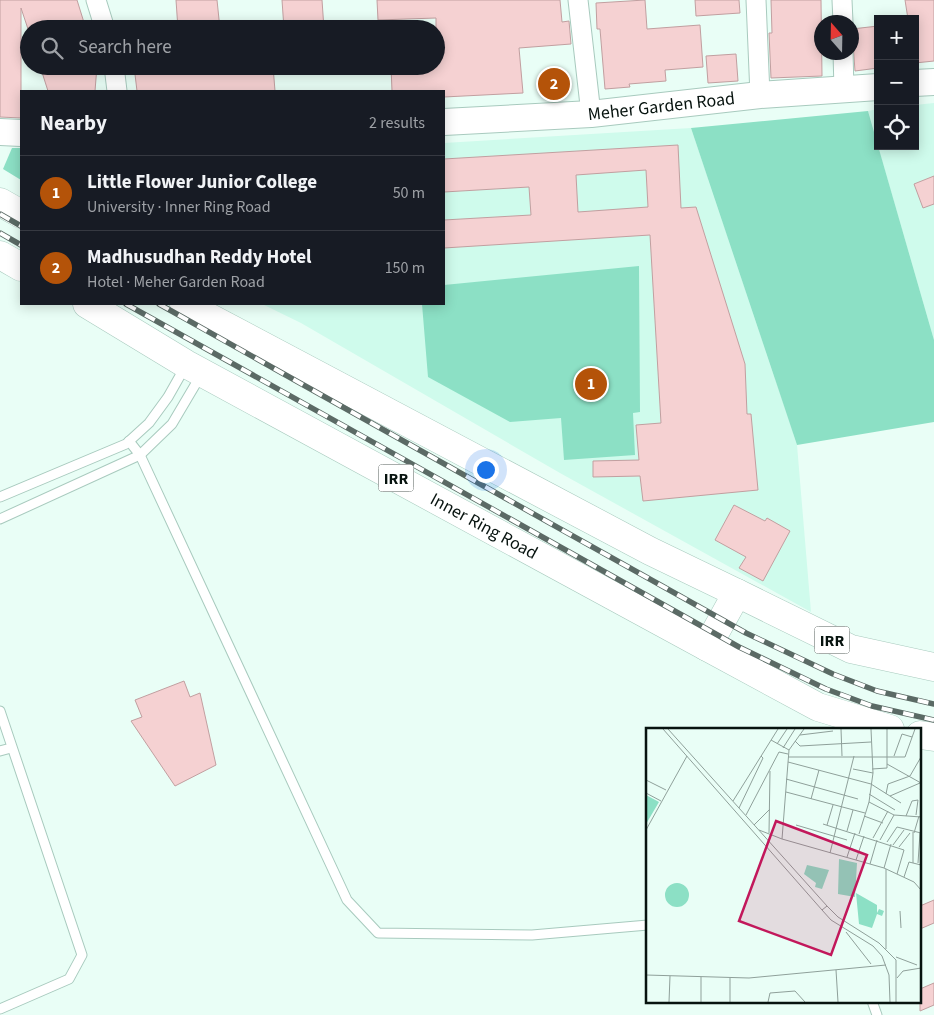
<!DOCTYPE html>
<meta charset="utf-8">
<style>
body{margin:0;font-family:"Source Sans 3",sans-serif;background:#242831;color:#f1f3f6}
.controls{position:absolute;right:15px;top:15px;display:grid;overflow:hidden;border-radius:0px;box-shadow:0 2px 12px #0003}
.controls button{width:45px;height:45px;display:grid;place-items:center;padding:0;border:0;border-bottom:1px solid #363941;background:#171b24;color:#f1f3f6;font:25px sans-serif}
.compass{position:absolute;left:814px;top:15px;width:45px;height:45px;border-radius:50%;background:#171b24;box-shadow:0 2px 12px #0003;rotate:340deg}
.you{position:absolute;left:485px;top:469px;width:18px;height:18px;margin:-12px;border:4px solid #fff;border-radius:50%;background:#1a73e8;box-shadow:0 0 0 8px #1a73e833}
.badge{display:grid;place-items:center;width:32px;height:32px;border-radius:50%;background:#b45309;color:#fff;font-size:16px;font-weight:700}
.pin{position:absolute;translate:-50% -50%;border:2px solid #fff;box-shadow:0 1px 5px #0006}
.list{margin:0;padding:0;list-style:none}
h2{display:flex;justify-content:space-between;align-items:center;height:65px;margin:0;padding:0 20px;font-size:21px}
h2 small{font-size:16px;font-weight:400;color:#9ea1a6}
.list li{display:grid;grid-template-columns:32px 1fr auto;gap:15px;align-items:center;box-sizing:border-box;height:75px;padding:0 20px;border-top:1px solid #363941}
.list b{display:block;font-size:19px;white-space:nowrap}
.list p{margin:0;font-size:16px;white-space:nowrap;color:#9ea1a6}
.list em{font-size:16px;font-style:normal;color:#9ea1a6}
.icon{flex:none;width:28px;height:28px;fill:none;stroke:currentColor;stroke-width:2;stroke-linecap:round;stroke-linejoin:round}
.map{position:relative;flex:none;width:934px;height:1015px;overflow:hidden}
.search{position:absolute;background:#171b24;box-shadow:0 2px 12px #0003;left:20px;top:20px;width:425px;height:55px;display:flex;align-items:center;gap:12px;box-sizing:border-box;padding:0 18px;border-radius:28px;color:#9ea1a6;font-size:19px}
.panel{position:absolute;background:#171b24;box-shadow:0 2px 12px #0003;left:20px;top:90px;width:425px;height:215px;border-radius:0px}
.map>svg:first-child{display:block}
.built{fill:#cffbec}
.green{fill:#8ce0c5}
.building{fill:#f5d1d2;stroke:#c19fa0;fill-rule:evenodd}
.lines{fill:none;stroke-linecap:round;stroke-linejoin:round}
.lane-casing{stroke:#a8cabe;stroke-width:11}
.street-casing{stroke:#a8cabe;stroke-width:21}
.secondary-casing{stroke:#a8cabe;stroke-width:28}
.primary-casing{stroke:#a8cabe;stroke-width:29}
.highway-casing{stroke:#a8cabe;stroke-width:29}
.lane{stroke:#fff;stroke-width:9}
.street{stroke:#fff;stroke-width:19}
.secondary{stroke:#fff;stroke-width:26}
.primary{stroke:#fff;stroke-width:28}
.highway{stroke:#fff;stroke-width:28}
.rail-casing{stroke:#5b6a65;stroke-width:5.5}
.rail{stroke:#fff;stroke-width:4;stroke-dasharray:11;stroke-linecap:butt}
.labels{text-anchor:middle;stroke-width:5;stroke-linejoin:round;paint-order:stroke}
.shield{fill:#fff;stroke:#515a57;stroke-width:1}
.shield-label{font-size:16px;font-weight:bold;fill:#07130f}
.street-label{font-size:18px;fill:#07130f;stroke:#fff}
.inset-road{fill:none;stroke:#8fa09a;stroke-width:1}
.view{fill:#c2185b;fill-opacity:0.15;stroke:#c2185b;stroke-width:2.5}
.inset-edge{fill:none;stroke:#07130f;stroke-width:2.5}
</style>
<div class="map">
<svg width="934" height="1015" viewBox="0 0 934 1015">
<rect width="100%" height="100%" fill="#e9fef6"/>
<!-- built -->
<g class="built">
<path d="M934,103V340L878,146H915V105Z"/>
<path d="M878,109V144L868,111Z"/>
<path d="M691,128L797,445L811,612L560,473L301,323L262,304H444V143Z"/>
</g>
<!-- green -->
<g class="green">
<path d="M868,111L934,340V422L797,445L691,128Z"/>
<path d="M12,148H21V180L3,169Z"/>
<path d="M639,266L640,412L633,413L635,455L564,460L561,418L510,422L428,377L422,304H444V285Z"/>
</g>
<!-- building -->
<g class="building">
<path d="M0,0H77L86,29H28L21,8V118L0,117Z"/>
<path d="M176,0H217L220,29H178Z"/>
<path d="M282,0H322L324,29H284Z"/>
<path d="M377,0H560L562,22L569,21L571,44L519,48L523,93L444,97V91H392L391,66H436V18L378,20Z"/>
<path d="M645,0L647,29L700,25L703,67L665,70L666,81L629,84L630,87L605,89L600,29H597L596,3Z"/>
<path d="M695,0H739L740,13L696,16Z"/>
<path d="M771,0H821L822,76L771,78L769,33H772Z"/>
<path d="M905,0H934V61L915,63V19H908Z"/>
<path d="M878,26V68L855,71L852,29Z"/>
<path d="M736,54L738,81L708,83L706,56Z"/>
<path d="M40,66H97L95,91H48Z"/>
<path d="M134,66H222L223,69L273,66L275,91H137Z"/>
<path d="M678,145L681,208L696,207L745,364L747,414H751L758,490L643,501L640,476L593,477V461L639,460L636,425L661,423L650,235L444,248V220L531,215L529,187L444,192V159ZM646,170L648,207L578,212L576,175Z"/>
<path d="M934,176V204L923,208L914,184Z"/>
<path d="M734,505L765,521L767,518L790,531L763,581L739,568L746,557L715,540Z"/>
<path d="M184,681L190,697L200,693L216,765L175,786L131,721L142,717L135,700Z"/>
<path d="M934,900V923L920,929V906Z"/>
<path d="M934,983V1005L920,1011V989Z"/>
</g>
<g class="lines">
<!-- lane casing -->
<g class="lane-casing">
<g id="lane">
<path d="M129,441L140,455L347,900L378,933L532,935L648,925"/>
<path d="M0,497L126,444L149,423L168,397L185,367"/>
<path d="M0,519L140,455L172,424L201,375"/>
<path d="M0,711L82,955L69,979L0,1009"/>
<path d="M0,751L11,748"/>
<path d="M872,1001L877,1015"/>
</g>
</g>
<!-- street casing -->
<g class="street-casing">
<g id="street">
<path d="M96,0L105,29"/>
<path d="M578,0L591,114"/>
<path d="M756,0L760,95"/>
<path d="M842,0L843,22"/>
<path d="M843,52L844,90"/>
<path d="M114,66L117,91"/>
</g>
</g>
<!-- secondary casing -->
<g class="secondary-casing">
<g id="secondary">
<path d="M915,83L934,82"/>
<path id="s1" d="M444,122L591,114L760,95L878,87"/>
<path d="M0,132L21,133"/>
</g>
</g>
<!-- primary casing -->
<g class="primary-casing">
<g id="primary">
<path d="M0,202L21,214"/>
<path d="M0,255L21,267"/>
<path id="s2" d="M87,304L186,364L707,647"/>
<path d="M184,304L650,551L737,593"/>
</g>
</g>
<!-- highway casing -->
<g class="highway-casing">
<g id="highway">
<path d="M890,729L818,707L707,647L737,593L851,649L934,667"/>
<path d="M920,735L934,737"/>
</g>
</g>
<!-- lane -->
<use href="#lane" class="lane"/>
<!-- street -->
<use href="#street" class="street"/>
<!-- secondary -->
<use href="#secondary" class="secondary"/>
<!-- primary -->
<use href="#primary" class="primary"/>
<!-- highway -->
<use href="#highway" class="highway"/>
<!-- rail casing -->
<g class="rail-casing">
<g id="rail">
<path d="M0,214L21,226"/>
<path d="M0,233L21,245"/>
<path d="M126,304L739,647L826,689L872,706L934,720"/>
<path d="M159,304L746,633L833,674L877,691L934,704"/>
</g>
</g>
<!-- rail -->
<use href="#rail" class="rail"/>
</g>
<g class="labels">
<!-- shield labels -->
<g class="shield">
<rect x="378.5" y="464.5" width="35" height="27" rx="4"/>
<rect x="814.5" y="626.5" width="35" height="27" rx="4"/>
</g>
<g class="shield-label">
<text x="396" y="484">IRR</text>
<text x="832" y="646">IRR</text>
</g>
<!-- street labels -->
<g class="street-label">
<text dy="6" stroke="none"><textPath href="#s1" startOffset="218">Meher Garden Road</textPath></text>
<text dy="6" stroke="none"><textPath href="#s2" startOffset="455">Inner Ring Road</textPath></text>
</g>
</g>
<!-- overview -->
<g transform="translate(646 728)">
<rect width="275" height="275" fill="#e9fef6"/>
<path d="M0,67L13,74L0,96ZM193,131L211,135L209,169L192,166ZM161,137L183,142L176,161L169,159L170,155L158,146ZM19 167a12 12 0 1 1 24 0a12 12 0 1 1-24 0ZM210,165L231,177V185L233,181L238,183L236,188L231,186L226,200L213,196Z" fill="#8ce0c5"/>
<path class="inset-road" d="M17,1L176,182M22,1L181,178M195,1L196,28M154,7L187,3M125,12L143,22M149,13L154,18L225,14M131,16L141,1M137,20L149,1M248,28L256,6L266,9M142,29H259L269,1M142,34L225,56L255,75M241,36L275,55M207,41L227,45M226,41L241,40V1M140,51L212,71M0,52L20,62M140,64L219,85M0,65L15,73M223,66L249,82M240,66L242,56L264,48L275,29M244,68L274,55M165,71L173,42M87,73L132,1M223,74L248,87L275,89M93,80L117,30L115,28M100,87L133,24L142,26M218,88L237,95M260,88L266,73L272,72L270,87M177,96L258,122L251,146M108,97L124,81M150,97L201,112M181,97L187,77M0,102L41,28M113,102L136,111L238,140L268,154L275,162M201,103L207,82M123,105L124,43M268,105L273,88M213,106L223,74L227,45L225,1M227,110L242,83M136,111L143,22L158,1M234,112L248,87M241,114L251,99L275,105M247,117L258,102M253,119L264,105M184,125L208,28M201,129L209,105M210,132L218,108M267,135V104M272,135L274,105M224,136L231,112M238,140L245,116M240,141V221M258,149L263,134L275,137M254,183L255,200M200,204L225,236M250,229L271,237M190,242L192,274M0,247L103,250L240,237M55,249V274M251,250L257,243L275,240M23,274L24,248M84,274V250M122,274L124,265L149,263L159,274M244,274L243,247L236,228L227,218L185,192L176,182L181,178L192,189L233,215L250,232V274"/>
<path class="view" d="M130,93L221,127L185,227L93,193Z"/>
<rect width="275" height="275" class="inset-edge"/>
</g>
</svg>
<div class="controls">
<button>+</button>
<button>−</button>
<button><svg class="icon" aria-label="locate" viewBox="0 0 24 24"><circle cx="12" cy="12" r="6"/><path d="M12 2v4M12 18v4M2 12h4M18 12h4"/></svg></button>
</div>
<svg class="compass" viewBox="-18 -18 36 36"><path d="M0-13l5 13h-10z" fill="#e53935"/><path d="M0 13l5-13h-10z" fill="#9ea1a6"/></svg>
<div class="you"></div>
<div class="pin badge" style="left:591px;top:384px">1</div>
<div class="pin badge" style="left:554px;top:84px">2</div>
<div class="search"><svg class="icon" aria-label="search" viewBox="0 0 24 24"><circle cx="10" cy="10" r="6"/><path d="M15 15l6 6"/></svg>Search here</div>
<section class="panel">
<h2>Nearby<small>2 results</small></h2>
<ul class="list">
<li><span class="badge">1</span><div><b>Little Flower Junior College</b><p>University · Inner Ring Road</p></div><em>50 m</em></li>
<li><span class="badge">2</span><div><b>Madhusudhan Reddy Hotel</b><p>Hotel · Meher Garden Road</p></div><em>150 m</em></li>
</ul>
</section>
</div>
